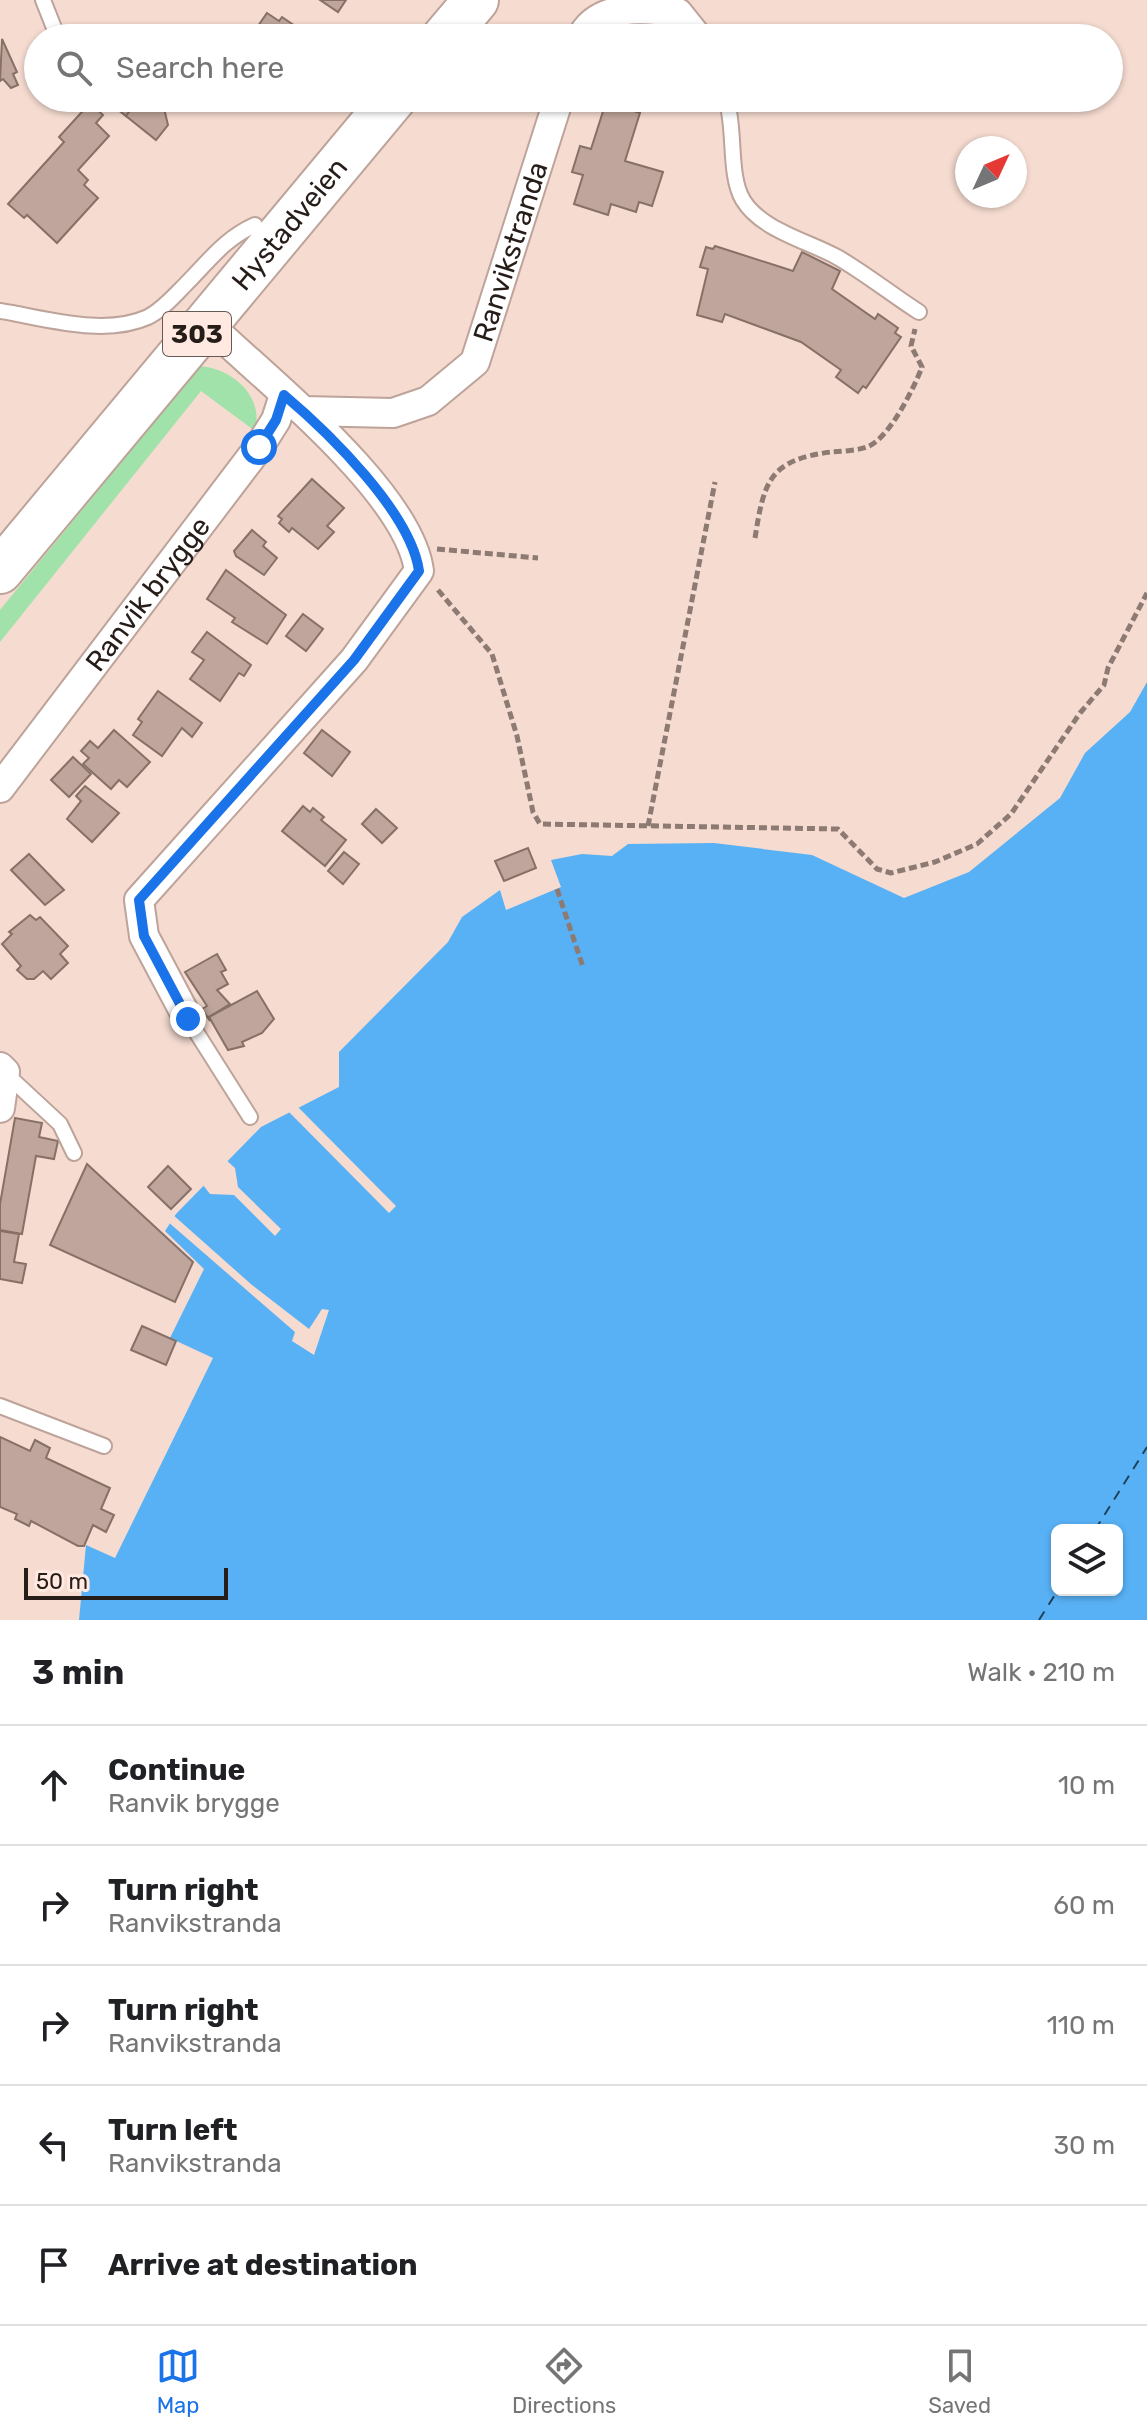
<!DOCTYPE html>
<meta charset="utf-8">
<style>
body{margin:0;font-family:Rubik,sans-serif;background:#f2f2f2;color:#202124}
.controls{position:absolute;right:24px;bottom:24px;display:grid;overflow:hidden;border-radius:12px;box-shadow:0 2px 6px #0004}
.controls button{width:72px;height:72px;display:grid;place-items:center;padding:0;border:0;border-bottom:2px solid #e0e0e0;background:#fff;color:#202124;font:40px sans-serif}
.compass{position:absolute;left:955px;top:136px;width:72px;height:72px;border-radius:50%;background:#fff;box-shadow:0 2px 6px #0004;rotate:46deg}
.scale{position:absolute;left:24px;bottom:20px;width:204px;box-sizing:border-box;padding-left:8px;border:4px solid #261c18;border-top:0;font-size:22px;line-height:28px;white-space:nowrap;color:#261c18;-webkit-text-stroke:6px #ffe9e0;paint-order:stroke}
.stop{position:absolute;width:24px;height:24px;margin:-18px;border:6px solid #1a73e8;border-radius:50%;background:#fff}
.stop.end{background:#1a73e8;border-color:#fff;box-shadow:0 2px 8px #0008}
.list{margin:0;padding:0;list-style:none}
h2{display:flex;justify-content:space-between;align-items:center;height:104px;margin:0;padding:0 32px;font-size:34px}
h2 small{font-size:26px;font-weight:400;color:#757577}
.list li{display:grid;grid-template-columns:52px 1fr auto;gap:24px;align-items:center;box-sizing:border-box;height:120px;padding:0 32px;border-top:2px solid #e0e0e0}
.list b{display:block;font-size:30px;white-space:nowrap}
.list p{margin:0;font-size:26px;white-space:nowrap;color:#757577}
.list em{font-size:26px;font-style:normal;color:#757577}
.icon{flex:none;width:44px;height:44px;fill:none;stroke:currentColor;stroke-width:2;stroke-linecap:round;stroke-linejoin:round}
.map{position:relative;flex:none;width:1147px;height:1620px;overflow:hidden}
.search{position:absolute;background:#fff;box-shadow:0 2px 6px #0004;left:24px;right:24px;top:24px;height:88px;display:flex;align-items:center;gap:20px;box-sizing:border-box;padding:0 28px;border-radius:44px;color:#757577;font-size:30px}
.sheet{height:704px;background:#fff}
nav{display:flex;justify-content:space-around;align-items:center;box-sizing:border-box;height:112px;border-top:2px solid #e0e0e0;background:#fff;font-size:22px;color:#757577}
nav a{display:grid;justify-items:center;gap:4px}
nav .on{color:#1a73e8}
.map>svg:first-child{display:block}
.green{fill:#a0e2a9}
.water{fill:#58b1f4;fill-rule:evenodd}
.pier{fill:#f5dbd0}
.lines{fill:none;stroke-linecap:round;stroke-linejoin:round}
.ferry{stroke:#1d425d;stroke-width:2;stroke-dasharray:10 8;stroke-linecap:butt}
.building{fill:#bfa59b;stroke:#877066;stroke-width:2}
.service-casing{stroke:#bda399;stroke-width:18}
.minor-casing{stroke:#bda399;stroke-width:32}
.primary-casing{stroke:#bda399;stroke-width:48}
.path{stroke:#8c7a73;stroke-width:5;stroke-dasharray:8 4;stroke-linecap:butt}
.service{stroke:#fff;stroke-width:14}
.minor{stroke:#fff;stroke-width:28}
.primary{stroke:#fff;stroke-width:44}
.route{stroke:#1a73e8;stroke-width:10}
.labels{text-anchor:middle;stroke-width:6;stroke-linejoin:round;paint-order:stroke}
.shield{fill:#ffe9e0;stroke:#675a54;stroke-width:2}
.shield-label{font-size:26px;font-weight:bold;fill:#261c18}
.street-label{font-size:28px;fill:#261c18;stroke:#ffe9e0}
</style>
<div class="map">
<svg width="1147" height="1620" viewBox="0 0 1147 1620">
<rect width="100%" height="100%" fill="#f5dbd0"/>
<!-- green -->
<path class="green" d="M200,366C233,369 264,396 255,431L201,391L0,642V610Z"/>
<!-- water -->
<path class="water" d="M1147,682V1620H79L86,1545L115,1558L213,1358L170,1338L204,1269L165,1231L176,1214L261,1127L339,1087V1052L448,942L462,917L500,890L506,910L561,887L551,860L582,854L612,856L628,844L714,843L812,855L904,898L969,872L1060,798L1085,753L1130,712ZM1057,1530H1117V1590H1057Z"/>
<!-- pier -->
<g class="pier">
<path d="M296,1105L396,1206L389,1213L285,1108Z"/>
<path d="M225,1159L235,1168L238,1187L281,1229L275,1236L234,1195L210,1194L203,1185Z"/>
<path d="M172,1214L252,1285L309,1329L322,1309L329,1310L314,1355L292,1341L295,1332L167,1221Z"/>
</g>
<g class="lines">
<!-- ferry -->
<g class="ferry">
<path d="M1095,1530L1147,1447"/>
<path d="M1039,1620L1058,1590"/>
</g>
</g>
<!-- building -->
<g class="building">
<path d="M320,0H346L338,12Z"/>
<path d="M267,13L279,21L282,17L301,30L295,38H263L266,32L258,26Z"/>
<path d="M2,39L17,72L13,74L18,85L11,88L3,79L0,81Z"/>
<path d="M103,98H140L126,116Z"/>
<path d="M140,98H150L164,108L168,125L156,140L126,116Z"/>
<path d="M606,102L640,113L625,161L663,172L652,206L639,202L636,212L611,204L608,215L574,204L583,175L572,172L580,146L591,149Z"/>
<path d="M90,103L103,115L96,123L109,136L78,170L88,180L84,185L98,198L57,243L27,215L24,218L8,204L64,142L59,137Z"/>
<path d="M715,246L793,271L802,252L840,271L832,289L875,319L878,314L898,328L895,333L901,337L866,388L863,386L858,393L836,377L841,370L801,342L725,314L722,322L697,315L708,269L700,267L706,247L713,249Z"/>
<path d="M312,479L344,508L327,526L334,532L318,549L292,528L289,532L279,523L282,519L278,516Z"/>
<path d="M252,530L266,542L263,546L277,558L264,575L236,556L234,551Z"/>
<path d="M226,570L286,615L267,644L232,622L235,618L207,599Z"/>
<path d="M303,614L323,629L306,651L286,636Z"/>
<path d="M207,632L251,665L244,676L239,673L220,701L190,679L204,660L192,652Z"/>
<path d="M158,691L202,723L192,737L182,728L162,756L133,735L142,722L138,719Z"/>
<path d="M114,730L150,762L127,787L119,780L111,789L83,764L89,758L81,751L90,741L98,748Z"/>
<path d="M322,730L350,752L332,776L304,753Z"/>
<path d="M73,757L91,774L69,797L51,780Z"/>
<path d="M85,786L119,813L92,842L67,819L81,801L76,796Z"/>
<path d="M303,806L310,812L313,808L324,817L321,820L346,840L325,866L282,831Z"/>
<path d="M376,809L397,828L382,843L362,824Z"/>
<path d="M528,848L536,868L504,881L495,861Z"/>
<path d="M344,852L359,864L343,884L328,871Z"/>
<path d="M29,854L64,890L45,905L11,870Z"/>
<path d="M30,915L36,920L40,917L68,946L60,954L68,963L51,979L43,971L34,979H27L17,970L21,966L2,944L12,934L9,932Z"/>
<path d="M217,954L226,970L221,972L228,984L217,990L230,1004L209,1017L210,1021L202,1009L207,1006L185,972Z"/>
<path d="M257,991L274,1019L262,1033L242,1042L244,1046L228,1050L209,1017Z"/>
<path d="M15,1118L42,1123L39,1137L58,1141L54,1159L36,1156L22,1234L0,1230V1204Z"/>
<path d="M87,1164L193,1262L175,1302L50,1245Z"/>
<path d="M168,1166L191,1189L171,1209L148,1187Z"/>
<path d="M0,1231L19,1234L14,1262L26,1264L22,1283L0,1279Z"/>
<path d="M142,1326L176,1341L166,1365L131,1350Z"/>
<path d="M0,1437L30,1451L35,1440L50,1448L46,1458L110,1488L101,1509L114,1515L106,1532L93,1525L84,1546H78L31,1521L29,1526L15,1519L17,1514L0,1507Z"/>
</g>
<g class="lines">
<!-- service casing -->
<g class="service-casing">
<g id="service">
<path d="M43,0L58,38"/>
<path d="M726,98C736,129 728,175 743,200C761,230 808,241 837,257C865,273 891,294 919,312"/>
<path d="M0,311C45,318 104,337 148,317C162,310 174,296 185,285C209,261 224,239 255,225"/>
<path d="M188,1019L250,1117"/>
<path d="M5,1073L60,1124L74,1153"/>
<path d="M0,1406L104,1446"/>
</g>
</g>
<!-- minor casing -->
<g class="minor-casing">
<g id="minor">
<path d="M581,38C598,4 645,7 678,13L698,38"/>
<path id="s1" d="M303,411L393,413L428,401L475,362L559,98"/>
<path id="s2" d="M0,788L259,447L276,420L284,395"/>
<path d="M188,1019L144,936L139,900L354,660L419,571C409,492 265,379 207,323"/>
<path d="M0,1067L5,1072L0,1108"/>
</g>
</g>
<!-- primary casing -->
<g class="primary-casing">
<g id="primary">
<path d="M444,38L476,0"/>
<path id="s3" d="M0,571L394,98"/>
</g>
</g>
<!-- path -->
<g class="path">
<path d="M755,538C764,480 770,460 831,452C842,451 856,451 867,447C889,439 914,388 922,367L911,346L915,329"/>
<path d="M437,549L538,558"/>
<path d="M438,590L492,654L517,736L533,812L540,824L838,829L877,869L891,873L935,862L977,844L1011,814L1080,713L1104,685L1108,668L1147,593"/>
<path d="M648,826L715,482"/>
<path d="M557,889L583,967"/>
</g>
<!-- service -->
<use href="#service" class="service"/>
<!-- minor -->
<use href="#minor" class="minor"/>
<!-- primary -->
<use href="#primary" class="primary"/>
</g>
<g class="lines">
<!-- route -->
<path class="route" d="M188,1019L144,936L139,900L354,660L419,571C411,513 329,433 284,395L276,420L259,447"/>
</g>
<g class="labels">
<!-- shield labels -->
<rect class="shield" x="163" y="312" width="68" height="44" rx="6"/>
<g class="shield-label">
<text x="197" y="343">303</text>
</g>
<!-- street labels -->
<g class="street-label">
<text dy="10" stroke="none"><textPath href="#s3" startOffset="452">Hystadveien</textPath></text>
<text dy="10" stroke="none"><textPath href="#s1" startOffset="304">Ranvikstranda</textPath></text>
<text dy="10" stroke="none"><textPath href="#s2" startOffset="244">Ranvik brygge</textPath></text>
</g>
</g>
</svg>
<div class="controls">
<button><svg class="icon" aria-label="layers" viewBox="0 0 24 24"><path d="M12 4l9 5-9 5-9-5zM3 14l9 5 9-5"/></svg></button>
</div>
<svg class="compass" viewBox="-18 -18 36 36"><path d="M0-13l5 13h-10z" fill="#e53935"/><path d="M0 13l5-13h-10z" fill="#757577"/></svg>
<div class="scale">50 m</div>
<div class="stop" style="left:259px;top:447px"></div>
<div class="stop end" style="left:188px;top:1019px"></div>
<div class="search"><svg class="icon" aria-label="search" viewBox="0 0 24 24"><circle cx="10" cy="10" r="6"/><path d="M15 15l6 6"/></svg>Search here</div>
</div>
<section class="sheet">
<h2>3 min<small>Walk · 210 m</small></h2>
<ul class="list">
<li><svg class="icon" aria-label="ahead" viewBox="0 0 24 24"><path d="M12 20V5M6 11l6-6 6 6"/></svg><div><b>Continue</b><p>Ranvik brygge</p></div><em>10 m</em></li>
<li><svg class="icon" aria-label="right" viewBox="0 0 24 24"><path d="M7 20v-9h11M14 6l5 5-5 5"/></svg><div><b>Turn right</b><p>Ranvikstranda</p></div><em>60 m</em></li>
<li><svg class="icon" aria-label="right" viewBox="0 0 24 24"><path d="M7 20v-9h11M14 6l5 5-5 5"/></svg><div><b>Turn right</b><p>Ranvikstranda</p></div><em>110 m</em></li>
<li><svg class="icon" aria-label="left" viewBox="0 0 24 24"><path d="M17 20v-9H6M10 6l-5 5 5 5"/></svg><div><b>Turn left</b><p>Ranvikstranda</p></div><em>30 m</em></li>
<li><svg class="icon" aria-label="arrive" viewBox="0 0 24 24"><path d="M6 21V4h12l-3 4 3 4H6"/></svg><div><b>Arrive at destination</b></div></li>
</ul>
</section>
<nav>
<a class="on"><svg class="icon" aria-label="map" viewBox="0 0 24 24"><path d="M3 6l6-2 6 2 6-2v14l-6 2-6-2-6 2zM9 4v14M15 6v14"/></svg>Map</a>
<a><svg class="icon" aria-label="directions" viewBox="0 0 24 24"><path d="M12 3l9 9-9 9-9-9zM9 14v-3h6M13 9l2 2-2 2"/></svg>Directions</a>
<a><svg class="icon" aria-label="saved" viewBox="0 0 24 24"><path d="M7 4h10v16l-5-4-5 4z"/></svg>Saved</a>
</nav>
